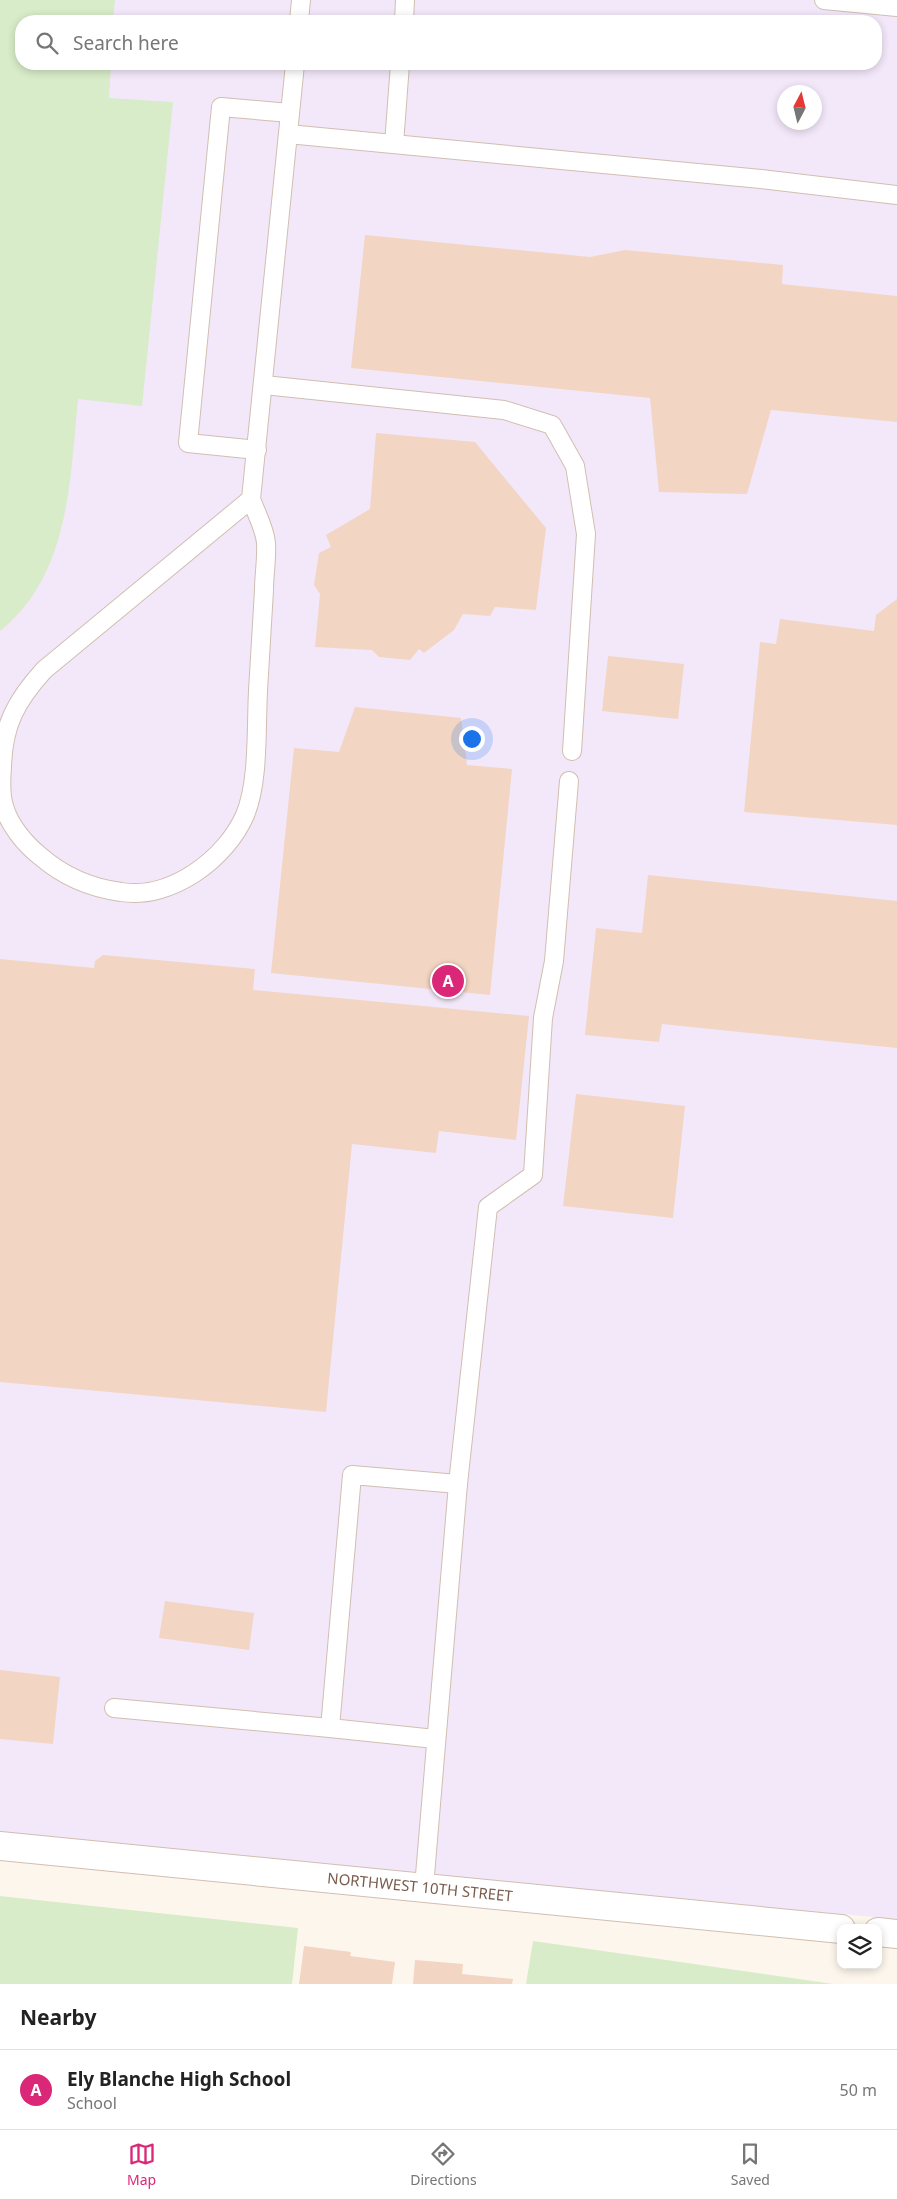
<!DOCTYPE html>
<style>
body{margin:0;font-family:"Noto Sans",sans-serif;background:#f6f6f6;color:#222}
.controls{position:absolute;right:15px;bottom:15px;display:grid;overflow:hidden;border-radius:10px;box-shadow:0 2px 8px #0003}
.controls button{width:45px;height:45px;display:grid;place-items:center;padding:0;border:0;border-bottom:1px solid #e0e0e0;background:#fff;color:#222;font:25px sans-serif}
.compass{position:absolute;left:777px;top:85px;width:45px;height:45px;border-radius:50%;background:#fff;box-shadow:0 2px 8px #0003;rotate:7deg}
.you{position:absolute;left:471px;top:738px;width:18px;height:18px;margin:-12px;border:4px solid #fff;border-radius:50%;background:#1a73e8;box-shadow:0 0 0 8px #1a73e833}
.badge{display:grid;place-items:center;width:32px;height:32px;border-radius:50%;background:#db2777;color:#fff;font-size:16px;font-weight:700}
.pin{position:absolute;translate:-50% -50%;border:2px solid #fff;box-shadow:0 1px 5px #0006}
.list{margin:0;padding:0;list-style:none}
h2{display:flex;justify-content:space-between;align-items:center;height:65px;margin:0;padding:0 20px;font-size:21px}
h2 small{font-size:16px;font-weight:400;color:#767676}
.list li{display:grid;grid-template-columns:32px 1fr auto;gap:15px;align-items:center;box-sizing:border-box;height:80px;padding:0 20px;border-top:1px solid #e0e0e0}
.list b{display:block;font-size:19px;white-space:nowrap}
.list p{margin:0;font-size:16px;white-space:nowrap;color:#767676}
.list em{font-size:16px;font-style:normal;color:#767676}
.icon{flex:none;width:28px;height:28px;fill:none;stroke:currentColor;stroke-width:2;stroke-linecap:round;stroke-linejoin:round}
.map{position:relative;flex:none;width:897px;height:1984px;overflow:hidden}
.search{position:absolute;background:#fff;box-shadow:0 2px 8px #0003;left:15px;right:15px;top:15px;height:55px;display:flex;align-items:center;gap:12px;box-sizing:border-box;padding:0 18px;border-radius:20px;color:#767676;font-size:19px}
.sheet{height:145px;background:#fff}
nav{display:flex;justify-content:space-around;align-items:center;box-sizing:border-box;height:70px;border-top:1px solid #e0e0e0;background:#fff;font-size:14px;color:#767676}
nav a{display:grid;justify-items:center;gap:2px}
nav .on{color:#db2777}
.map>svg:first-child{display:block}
.education{fill:#f3e8fa;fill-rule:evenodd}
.green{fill:#d8ecc9}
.building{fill:#f3d5c3}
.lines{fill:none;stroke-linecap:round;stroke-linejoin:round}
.service-casing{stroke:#d1beb0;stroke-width:20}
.minor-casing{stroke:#d1beb0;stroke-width:30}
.service{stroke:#fff;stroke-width:18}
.minor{stroke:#fff;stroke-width:28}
.labels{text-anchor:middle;stroke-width:5;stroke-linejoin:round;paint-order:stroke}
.street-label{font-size:15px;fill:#7a5c4d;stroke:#fffaf3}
</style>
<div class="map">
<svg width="897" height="1984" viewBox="0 0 897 1984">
<rect width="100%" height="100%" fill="#fdf6ec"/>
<!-- education -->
<path class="education" d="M0,0H897V1919L0,1840ZM21,21H876V64H21ZM784,92H814V122H784Z"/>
<!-- green -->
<g class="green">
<path d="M0,0H115L113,21H21V64H111L109,98L173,102L142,406L78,399C70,480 70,575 0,631Z"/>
<path d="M0,1896L298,1928L292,1984H0Z"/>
<path d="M533,1941L833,1984H526Z"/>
</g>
<!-- building -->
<g class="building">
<path d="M365,235L590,257L625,250L783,265L782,284L897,296V422L771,410L747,494L659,492L650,398L351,368Z"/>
<path d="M376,433L475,442L546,528L536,610L495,607L490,616L463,614L454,630L424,653L419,649L410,660L379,657L372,650L315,647L320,594L314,585L319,553L331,547L326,535L370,509Z"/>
<path d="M897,599V825L744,812L760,642L776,644L780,619L874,631L876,615Z"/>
<path d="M608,656L684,664L678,719L602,711Z"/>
<path d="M355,707L461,718L467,765L512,769L490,995L271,973L294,748L339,752Z"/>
<path d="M648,875L897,901V1048L662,1024L659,1042L585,1035L596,928L642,933Z"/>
<path d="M103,955L255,969L253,990L529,1016L516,1140L439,1131L436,1153L352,1144L326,1412L0,1382V959L94,968L95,961Z"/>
<path d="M576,1094L685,1106L673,1218L563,1206Z"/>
<path d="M165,1601L254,1613L249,1650L159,1638Z"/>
<path d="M0,1670L60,1677L53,1744L0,1739Z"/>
<path d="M304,1946L351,1952L350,1956L395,1962L392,1984H299Z"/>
<path d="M415,1960L463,1964L462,1974L513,1979L512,1984H413Z"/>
</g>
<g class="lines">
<!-- service casing -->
<g class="service-casing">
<g id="service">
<path d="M824,0L897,7"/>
<path d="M299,21L301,0"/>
<path d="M404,21L405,0"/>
<path d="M288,134L761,179L897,195"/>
<path d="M394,144L400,64"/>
<path d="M264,385L504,410L552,425L575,466L586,534L572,751"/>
<path d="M257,450L188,443L221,107L290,113"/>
<path d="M251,499L44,670C16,701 3,725 2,767C1,780 0,794 4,806C9,825 25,844 40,856C63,876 91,888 121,892C171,900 226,859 245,815C259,782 256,729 258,691C260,658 262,624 264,590C264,575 267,558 266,543C265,529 256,513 251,499L295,64"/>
<path d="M458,1484L488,1207L533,1175L543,1018L554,961L569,781"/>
<path d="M114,1708L330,1728"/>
<path d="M424,1887L458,1484L352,1475L330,1728L435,1739"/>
</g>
</g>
<!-- minor casing -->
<g class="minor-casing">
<g id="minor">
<path id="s1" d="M0,1846L841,1929"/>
<path d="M878,1932L897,1934"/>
</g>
</g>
<!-- service -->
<use href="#service" class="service"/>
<!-- minor -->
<use href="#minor" class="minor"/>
</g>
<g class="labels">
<!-- street labels -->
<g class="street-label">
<text dy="5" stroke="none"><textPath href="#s1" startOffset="422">NORTHWEST 10TH STREET</textPath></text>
</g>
</g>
</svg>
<div class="controls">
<button><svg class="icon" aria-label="layers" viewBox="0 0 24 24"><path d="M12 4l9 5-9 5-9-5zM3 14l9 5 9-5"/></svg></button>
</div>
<svg class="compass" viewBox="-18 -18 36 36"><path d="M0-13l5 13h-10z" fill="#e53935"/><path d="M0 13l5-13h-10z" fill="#767676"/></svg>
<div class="you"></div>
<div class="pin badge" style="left:448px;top:981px">A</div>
<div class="search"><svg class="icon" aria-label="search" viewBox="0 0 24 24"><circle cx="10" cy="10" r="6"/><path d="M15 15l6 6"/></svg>Search here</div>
</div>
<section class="sheet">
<h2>Nearby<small></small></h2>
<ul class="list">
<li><span class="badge">A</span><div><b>Ely Blanche High School</b><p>School</p></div><em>50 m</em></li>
</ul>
</section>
<nav>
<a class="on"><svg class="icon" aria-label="map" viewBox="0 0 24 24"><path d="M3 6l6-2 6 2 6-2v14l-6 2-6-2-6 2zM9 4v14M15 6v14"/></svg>Map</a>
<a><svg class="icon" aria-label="directions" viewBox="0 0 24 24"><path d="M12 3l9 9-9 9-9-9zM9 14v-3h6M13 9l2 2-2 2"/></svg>Directions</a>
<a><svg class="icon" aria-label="saved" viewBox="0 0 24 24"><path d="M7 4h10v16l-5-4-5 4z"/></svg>Saved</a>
</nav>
